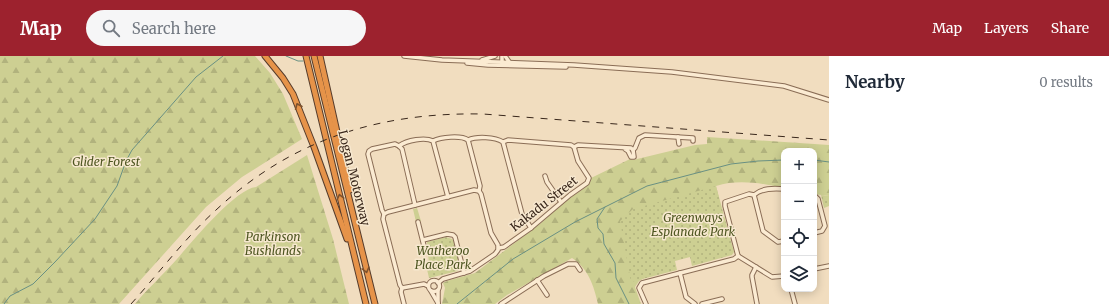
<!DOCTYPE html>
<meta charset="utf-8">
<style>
body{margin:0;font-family:Merriweather,serif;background:#f6f6f7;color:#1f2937}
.controls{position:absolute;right:12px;bottom:12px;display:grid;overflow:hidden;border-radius:8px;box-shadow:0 2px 10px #0003}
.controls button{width:36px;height:36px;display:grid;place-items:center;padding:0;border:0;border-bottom:1px solid #e0e1e3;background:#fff;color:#1f2937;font:20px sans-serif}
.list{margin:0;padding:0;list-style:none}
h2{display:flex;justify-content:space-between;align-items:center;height:52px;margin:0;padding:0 16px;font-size:17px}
h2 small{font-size:13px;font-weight:400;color:#747a83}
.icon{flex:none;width:22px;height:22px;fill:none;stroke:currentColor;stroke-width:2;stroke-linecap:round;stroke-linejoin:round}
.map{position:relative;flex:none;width:829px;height:248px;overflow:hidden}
header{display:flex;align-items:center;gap:24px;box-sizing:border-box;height:56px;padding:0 20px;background:#9d222e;color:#fff}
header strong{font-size:19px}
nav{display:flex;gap:22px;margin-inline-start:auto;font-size:14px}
.search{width:280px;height:36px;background:#f6f6f7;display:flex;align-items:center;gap:10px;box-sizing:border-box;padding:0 14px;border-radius:22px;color:#747a83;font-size:15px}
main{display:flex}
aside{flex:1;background:#fff}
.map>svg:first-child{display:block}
.green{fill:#cdcf92}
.forest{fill:url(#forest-firs)}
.park{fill:url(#park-dots)}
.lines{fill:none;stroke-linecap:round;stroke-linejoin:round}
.stream{stroke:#699083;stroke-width:1}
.minor-casing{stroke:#8a6d56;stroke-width:5.5}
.highway-casing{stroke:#573c2b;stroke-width:7}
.minor{stroke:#fbebd2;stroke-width:3.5}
.highway{stroke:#e69349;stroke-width:5}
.rail{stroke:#39271b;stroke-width:1;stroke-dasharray:7 7;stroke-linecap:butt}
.oneway{stroke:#7e522d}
.labels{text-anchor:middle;stroke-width:3;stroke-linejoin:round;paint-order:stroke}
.park-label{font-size:12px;font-style:italic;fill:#4e5621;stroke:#f7e8cf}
.street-label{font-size:12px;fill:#39271b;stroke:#f7e8cf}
</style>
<header>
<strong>Map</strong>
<div class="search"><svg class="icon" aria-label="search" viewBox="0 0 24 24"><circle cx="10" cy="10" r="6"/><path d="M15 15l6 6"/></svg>Search here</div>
<nav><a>Map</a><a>Layers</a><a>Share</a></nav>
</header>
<main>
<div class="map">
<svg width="829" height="248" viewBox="0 0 829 248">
<defs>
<pattern id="forest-firs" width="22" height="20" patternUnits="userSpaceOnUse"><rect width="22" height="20" fill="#cdcf92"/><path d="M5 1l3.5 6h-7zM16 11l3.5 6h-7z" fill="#b1b27d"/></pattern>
<pattern id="park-dots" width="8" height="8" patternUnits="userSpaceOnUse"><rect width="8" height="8" fill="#cdcf92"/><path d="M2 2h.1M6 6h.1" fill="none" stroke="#b1b27d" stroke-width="1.8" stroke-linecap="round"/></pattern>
</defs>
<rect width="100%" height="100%" fill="#f1ddbf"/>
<!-- green -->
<path class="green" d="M417,152L421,165L416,166L413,153Z"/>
<!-- forest -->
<g class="forest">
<path d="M0,0H255L270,17L283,38L302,83L242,121L206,151L119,248H0Z"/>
<path d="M707,81L829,89V140L814,138V95H784V132C761,127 738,123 716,130L719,142L644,222L639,225L635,231L641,248H598C594,230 588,212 572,202L507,239L495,248H442L445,232L443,227L447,225L475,217L541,167L567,144L586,131L590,126L591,122L630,103L633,104L695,89L707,88Z"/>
<path d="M307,99L333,183L349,248H135C148,232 164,218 177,203C192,186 235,133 256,131Z"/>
</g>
<!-- park -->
<g class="park">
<path d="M716,130L734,196L732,199L692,210L690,201L675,205L677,214L631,226L620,165L633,153Z"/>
<path d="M821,139L829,140V150L824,152Z"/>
<path d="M446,181L452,183L454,185L460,210L458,215L429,222L426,209L429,208L427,186Z"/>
</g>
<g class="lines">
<!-- stream -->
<g class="stream">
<path d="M286,0L298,5H303"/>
<path d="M814,104L829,106"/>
<path d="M605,151L597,163L598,172L603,178L604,188L615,207L616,222L629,248"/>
<path d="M4,248L10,240L33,228L55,206L95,163L117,130L126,105L132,94L196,21L223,0"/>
<path d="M457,248L513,203L575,166L647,130L731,108L758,105L784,104"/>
</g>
<!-- minor casing -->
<g class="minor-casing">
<g id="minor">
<path d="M404,0L442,4L574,9L672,16L784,30L829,44"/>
<path d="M502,0V8"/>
<path d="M505,0L510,7"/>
<path d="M482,4L495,0"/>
<path d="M467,7L488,9L566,11"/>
<path d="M678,81L679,88"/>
<path d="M468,84C477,80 495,81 503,86L522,158L531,172"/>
<path d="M433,85C441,81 461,79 468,84L480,130L479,135"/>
<path d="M399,90C407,84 425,81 433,85L448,141"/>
<path d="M574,91L578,89L631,92L633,94L634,101H631L628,95L625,93"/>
<path d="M633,94L635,92L639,82L645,79L693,82V85"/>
<path d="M545,120L547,126L561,146"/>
<path d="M754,139L763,175L778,186L784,185"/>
<path d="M814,139L818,143L825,170L822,175L814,177"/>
<path d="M384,158L382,154L368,98L369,95L372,93L395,88L399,90L402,93L415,149"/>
<path d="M418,166L425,194"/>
<path d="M423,184L447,178L453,179L455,181L464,217"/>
<path d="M499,192L504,191L531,172L570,139L587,127L589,122L578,105L574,91L571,89L508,84L503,86"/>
<path d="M738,200L725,150V146L749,138L754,139C762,132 773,132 784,133"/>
<path d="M738,200L772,221L784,220"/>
<path d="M756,211L752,219V221L757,248"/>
<path d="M814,213L829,210"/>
<path d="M680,217L686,241L695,248"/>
<path d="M537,224L547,239"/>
<circle cx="434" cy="230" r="5.5"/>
<path d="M428,230L424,228L402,232L400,229L383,163L384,158L388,156L474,134L479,135L481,138L491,177L498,189V194L495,198L470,215L443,223L438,227"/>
<path d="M402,232L401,236L404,248"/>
<path d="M791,233L795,248"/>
<path d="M438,234V247"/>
<path d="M431,235L438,247"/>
<path d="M501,248L544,220L568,208H576L580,214"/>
<path d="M646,248L639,232L642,227L734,203L738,200"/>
<path d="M702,248L722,243"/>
</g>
</g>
<!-- highway casing -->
<g class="highway-casing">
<g id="highway">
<path d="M265,0L283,22L293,38L314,91L347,183"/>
<path d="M306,0L366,248"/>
<path d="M314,0L375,248"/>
<path d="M320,0L350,134"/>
</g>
</g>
<!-- minor -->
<use href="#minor" class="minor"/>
<!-- highway -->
<use href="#highway" class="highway"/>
<!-- rail -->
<path class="rail" d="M131,248C159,217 185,182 216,154C292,83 380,56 483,58L829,84"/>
</g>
<!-- one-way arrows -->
<defs><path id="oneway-chevron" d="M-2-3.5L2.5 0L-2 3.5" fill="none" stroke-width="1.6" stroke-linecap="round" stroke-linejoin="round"/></defs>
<g class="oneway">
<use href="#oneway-chevron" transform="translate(298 50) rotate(-113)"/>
<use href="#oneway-chevron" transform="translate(340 141) rotate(-104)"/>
<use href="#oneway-chevron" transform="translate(366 214) rotate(76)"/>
</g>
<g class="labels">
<!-- park labels -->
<g class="park-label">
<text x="106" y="110">Glider Forest</text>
<text x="693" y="166">Greenways<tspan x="693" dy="14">Esplanade Park</tspan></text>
<text x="273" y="185">Parkinson<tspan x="273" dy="14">Bushlands</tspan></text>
<text x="443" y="199">Watheroo<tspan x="443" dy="14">Place Park</tspan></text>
</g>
<!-- street labels -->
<g class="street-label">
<text transform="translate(354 122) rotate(76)" y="4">Logan Motorway</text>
<text transform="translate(544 148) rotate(-38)" y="4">Kakadu Street</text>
</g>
</g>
</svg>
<div class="controls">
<button>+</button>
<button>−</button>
<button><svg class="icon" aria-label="locate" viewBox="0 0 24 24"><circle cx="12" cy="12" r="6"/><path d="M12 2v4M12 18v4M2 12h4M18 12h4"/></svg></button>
<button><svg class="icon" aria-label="layers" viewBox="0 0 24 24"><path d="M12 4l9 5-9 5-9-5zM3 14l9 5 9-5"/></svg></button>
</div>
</div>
<aside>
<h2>Nearby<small>0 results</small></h2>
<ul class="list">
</ul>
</aside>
</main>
